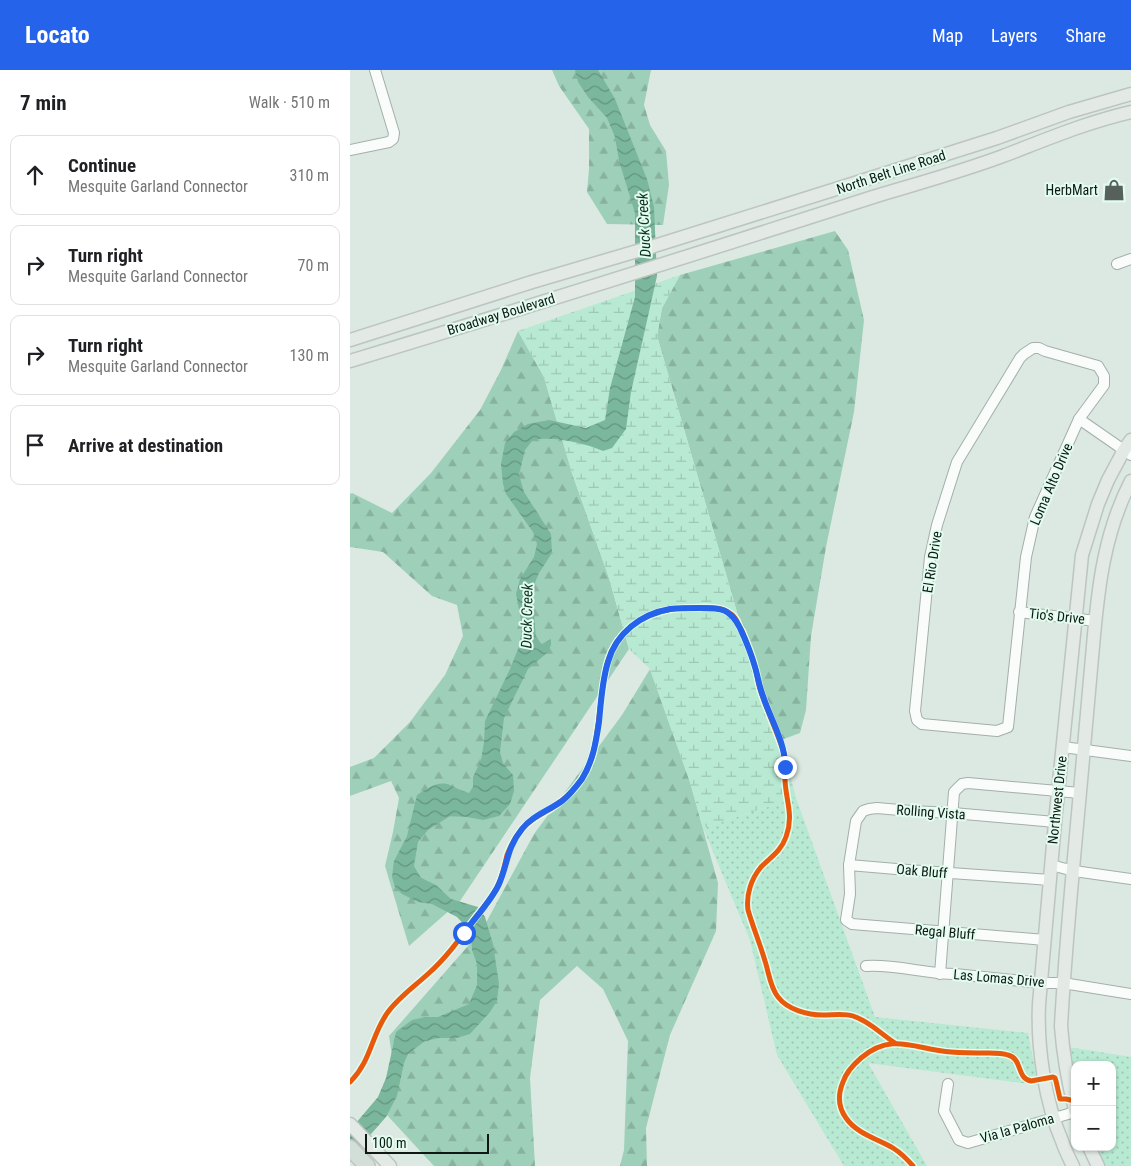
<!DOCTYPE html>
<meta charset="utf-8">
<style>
body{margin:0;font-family:"Roboto Condensed",sans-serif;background:#f6f6f6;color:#202124}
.controls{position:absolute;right:15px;bottom:15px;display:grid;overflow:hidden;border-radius:10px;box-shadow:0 1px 4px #0004}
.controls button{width:45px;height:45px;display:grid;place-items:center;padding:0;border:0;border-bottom:1px solid #e0e0e0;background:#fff;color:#202124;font:25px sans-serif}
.scale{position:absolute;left:15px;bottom:12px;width:124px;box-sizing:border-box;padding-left:5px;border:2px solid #0f1813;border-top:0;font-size:14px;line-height:18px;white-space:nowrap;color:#0f1813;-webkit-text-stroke:4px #e2fcef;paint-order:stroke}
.stop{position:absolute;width:15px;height:15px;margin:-11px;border:4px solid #2563eb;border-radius:50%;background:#fff}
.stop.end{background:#2563eb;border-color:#fff;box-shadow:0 1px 5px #0008}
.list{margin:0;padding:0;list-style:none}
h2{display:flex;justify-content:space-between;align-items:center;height:65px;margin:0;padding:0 20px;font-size:21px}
h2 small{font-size:16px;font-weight:400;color:#757577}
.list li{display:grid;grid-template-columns:32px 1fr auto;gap:15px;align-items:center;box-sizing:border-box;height:80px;margin:0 10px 10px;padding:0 10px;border:1px solid #e0e0e0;border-radius:10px}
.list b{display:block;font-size:19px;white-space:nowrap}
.list p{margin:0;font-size:16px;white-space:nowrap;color:#757577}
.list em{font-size:16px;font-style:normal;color:#757577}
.icon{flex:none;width:28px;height:28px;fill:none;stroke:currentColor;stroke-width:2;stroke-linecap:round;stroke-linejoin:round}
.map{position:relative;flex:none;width:781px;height:1096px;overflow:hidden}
header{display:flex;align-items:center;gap:30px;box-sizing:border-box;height:70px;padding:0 25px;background:#2563eb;color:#fff}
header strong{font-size:24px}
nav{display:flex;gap:28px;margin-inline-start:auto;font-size:18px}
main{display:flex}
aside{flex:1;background:#fff}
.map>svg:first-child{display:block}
.forest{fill:url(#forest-firs)}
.wetland{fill:url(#wetland-marsh)}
.park{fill:url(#park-dots)}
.water{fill:url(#water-waves)}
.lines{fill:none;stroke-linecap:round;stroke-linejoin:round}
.minor-casing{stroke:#a4afa9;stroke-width:12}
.major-casing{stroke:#bec4c1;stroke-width:15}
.highway-casing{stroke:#bec4c1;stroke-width:18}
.minor{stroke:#fafcfb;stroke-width:10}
.major{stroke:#e3eae6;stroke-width:12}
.highway{stroke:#d2dfd9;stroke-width:15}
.cycleway-casing{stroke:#e2fcef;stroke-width:8}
.cycleway{stroke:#e8590c;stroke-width:5}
.route{stroke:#2563eb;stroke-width:6}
.labels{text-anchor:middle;stroke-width:4;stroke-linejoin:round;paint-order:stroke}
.street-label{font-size:14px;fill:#0f1813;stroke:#e2fcef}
.poi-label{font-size:14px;fill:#0f1813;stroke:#e2fcef;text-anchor:end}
.water-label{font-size:15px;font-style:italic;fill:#0d3122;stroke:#e2fcef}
</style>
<header>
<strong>Locato</strong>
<nav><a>Map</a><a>Layers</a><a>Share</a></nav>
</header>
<main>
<aside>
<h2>7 min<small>Walk · 510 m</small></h2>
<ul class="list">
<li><svg class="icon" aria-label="ahead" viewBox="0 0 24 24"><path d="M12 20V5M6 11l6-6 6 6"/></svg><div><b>Continue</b><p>Mesquite Garland Connector</p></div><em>310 m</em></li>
<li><svg class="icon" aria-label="right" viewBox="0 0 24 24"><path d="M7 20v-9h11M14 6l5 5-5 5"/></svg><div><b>Turn right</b><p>Mesquite Garland Connector</p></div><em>70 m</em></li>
<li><svg class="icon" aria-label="right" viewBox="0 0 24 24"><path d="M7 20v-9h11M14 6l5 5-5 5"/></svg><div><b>Turn right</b><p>Mesquite Garland Connector</p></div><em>130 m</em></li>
<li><svg class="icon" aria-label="arrive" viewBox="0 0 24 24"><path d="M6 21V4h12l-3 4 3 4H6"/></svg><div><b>Arrive at destination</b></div></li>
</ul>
</aside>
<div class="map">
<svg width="781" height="1096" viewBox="0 0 781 1096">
<defs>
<pattern id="forest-firs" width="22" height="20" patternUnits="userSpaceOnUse" patternTransform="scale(1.25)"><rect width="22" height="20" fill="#9ed0b9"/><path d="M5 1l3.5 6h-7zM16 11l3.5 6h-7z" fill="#87b29e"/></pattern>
<pattern id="wetland-marsh" width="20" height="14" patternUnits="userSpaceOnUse" patternTransform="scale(1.25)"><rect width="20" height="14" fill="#b8e9d2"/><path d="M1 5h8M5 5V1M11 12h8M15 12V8" fill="none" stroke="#9dc7b3"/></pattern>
<pattern id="park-dots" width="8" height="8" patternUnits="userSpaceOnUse" patternTransform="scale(1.25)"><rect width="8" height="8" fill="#b8e9d2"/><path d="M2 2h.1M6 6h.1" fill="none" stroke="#9dc7b3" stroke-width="1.8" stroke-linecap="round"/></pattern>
<pattern id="water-waves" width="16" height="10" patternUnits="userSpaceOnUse" patternTransform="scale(1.25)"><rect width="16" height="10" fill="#7bb79c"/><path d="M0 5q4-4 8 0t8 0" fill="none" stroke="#63947e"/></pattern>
</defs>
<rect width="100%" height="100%" fill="#dbe9e2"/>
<!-- forest -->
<g class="forest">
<path d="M202,0H301L294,35L300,55L316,81L319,115L313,155L257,154L237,122L239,99V59L209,16Z"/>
<path d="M485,161L498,180L514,250L504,342L476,477L461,566L456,640L450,663L431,670L400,587L307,266L312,238L330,205Z"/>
<path d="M168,261L194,307L222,403L259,508L279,579L110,831L59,876L35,796L43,762L49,728L41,711L0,726V697L24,688L60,652L95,605L113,566L107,535L82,526L33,482L0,477V424L2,423L42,443L81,403L130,340L151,300Z"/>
<path d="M300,599L340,712L368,813L366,861L320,965L296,1058L297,1096H270L274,1080L278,971L253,919L227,896L190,930L180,1008L185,1096H84L36,1044L45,1006L39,966L132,860L184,764L272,645Z"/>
</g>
<!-- wetland -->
<path class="wetland" d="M330,205L312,238L307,266L400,587L431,670L446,728L353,758L340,712L300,599L279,579L259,508L222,403L194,307L168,261Z"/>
<!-- park -->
<g class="park">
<path d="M446,728L525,947L678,963L688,1015L518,993L577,1096H494L427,985L400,870L353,758Z"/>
<path d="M718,977L781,987V1096H754L744,1077H762V995H725V1022Z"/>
</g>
<!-- water -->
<path class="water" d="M225,0H248L265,29L297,109L304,137L307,206L281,322L276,359L262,378L253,381C234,373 204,366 183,370L175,380L169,405L174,422L201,464L202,483L189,503L182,520L186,568L192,574L201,569V575L197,583L178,599L154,648L150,682L153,693L163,705L164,721L160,734L149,746L133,750L117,747L100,746L78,760L68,772L64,796L71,808L86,815L101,829L128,837L135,847L143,874L149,914L147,931L140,942L120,964L107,968H89L75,971L58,984L54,993L47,1026L36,1047L0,1088V1060L28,1027L36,1008L46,962L62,950L75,947H88L119,934L127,915V894L122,880L121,862L107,847L82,834L68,832L52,824L45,817L42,807L44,791L57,766L67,725C77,719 88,710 100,715C106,718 112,721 119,723L123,717V707L131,690L134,672L135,651L160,599L170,574L172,555L166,524L170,509L184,487L187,474L183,462L156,424L153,414L151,394L155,373L164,362L178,354L199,350L236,358L255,350L260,318L285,227V143L269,91L265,67L257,48L238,27L228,12Z"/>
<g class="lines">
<!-- minor casing -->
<g class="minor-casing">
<g id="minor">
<path d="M0,80L39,72L43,69L44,63L25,0"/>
<path d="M767,194L781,189"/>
<path d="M683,278H689L695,281L748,296L754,306V315L729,349L685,447L676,487L658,657L647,661L572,654L567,650L565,641L580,487L587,455L607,392L670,288L674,284Z"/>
<path d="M729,349L781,385"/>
<path d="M669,542L746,551"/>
<path d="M713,677L781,686"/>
<path d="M499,795L506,751L513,741L519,739L527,738L561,741L603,743L705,752"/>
<path d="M701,795L724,801L781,809"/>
<path d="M695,870L502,854L496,850L500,824L499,795L558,800L700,810"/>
<path d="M516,896C546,894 575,904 605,904L691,913H713L781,924"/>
<path d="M590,904L604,722L612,714L618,713L730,723"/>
<path d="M598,1014L594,1041L609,1070L618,1073L725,1042"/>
</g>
</g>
<!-- major casing -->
<g class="major-casing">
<g id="major">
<path d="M0,270L182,212L301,177L486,119L647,68L719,42L781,24"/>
<path d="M0,291C175,238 349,183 523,127C566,114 610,102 653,86C695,70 737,52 781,42"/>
<path d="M725,1040C718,1012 713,984 711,956C716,863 726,770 734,677C737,643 740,610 743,576C748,518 754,463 781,411"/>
<path d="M0,1054L40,1096"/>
<path d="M739,1077L748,1096"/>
<path d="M723,1096C719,1088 715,1080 712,1071C695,1032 687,977 689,934L705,752L732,485L748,434L758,410L774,380L781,370"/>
</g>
</g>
<!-- highway casing -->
<g class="highway-casing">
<path id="highway" d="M0,1078L17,1096"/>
</g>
<!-- minor -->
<use href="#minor" class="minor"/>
<!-- major -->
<use href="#major" class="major"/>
<!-- highway -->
<use href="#highway" class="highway"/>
<!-- cycleway casing -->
<g class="cycleway-casing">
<g id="cycleway">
<path d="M0,1012C22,990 21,965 38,942C49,927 65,916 79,903C97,887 111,867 125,848C132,839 140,830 145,821C152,810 154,797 157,785C161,775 166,766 172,759C180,749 190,745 200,739C221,726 236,708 243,684C250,654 250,623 257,594C267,556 302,538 338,538C354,538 374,534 385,548C388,552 389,557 392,561C397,573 402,585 405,597C407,604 408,612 410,619C417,641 427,661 434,683C436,692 435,701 435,710C436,732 444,745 436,767C431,781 421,787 411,797C401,809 396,825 398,840C403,857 410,874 415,891C419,903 420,917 428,927C438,940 458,945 473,945C483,945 494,943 503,946C519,951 531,964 545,973"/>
<path d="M563,1096C557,1089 551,1083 543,1078C528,1069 507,1064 496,1048C488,1037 488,1024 493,1012C496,1003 504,994 511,988C543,961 566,980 601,982C614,983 626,983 639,983C645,983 652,983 658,985C673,989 666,1008 681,1011L703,1007L705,1008L706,1011L710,1029H716L725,1031"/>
</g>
</g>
<!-- cycleway -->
<use href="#cycleway" class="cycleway"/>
</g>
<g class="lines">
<!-- route -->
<path class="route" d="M114,863C124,849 142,830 149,814C158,794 156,779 172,759C182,746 198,741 212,731C220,725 226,717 232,709C243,691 246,672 249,652C251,632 252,611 258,592C266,563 291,544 320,539C330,538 340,538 350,538C371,538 380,538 390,558C396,571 401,583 405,597C408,607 409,616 413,626C420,648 436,674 435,697"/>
</g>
<!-- icons -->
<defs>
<g id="shop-bare" transform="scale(1.725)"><path d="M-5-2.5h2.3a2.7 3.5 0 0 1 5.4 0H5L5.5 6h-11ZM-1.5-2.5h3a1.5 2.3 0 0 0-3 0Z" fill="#56615b" stroke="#e2fcef" stroke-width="2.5" paint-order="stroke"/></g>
</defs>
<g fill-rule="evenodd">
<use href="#shop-bare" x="764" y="120"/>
</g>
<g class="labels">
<!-- street labels -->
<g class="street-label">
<text transform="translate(541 102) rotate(-18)" y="5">North Belt Line Road</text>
<text transform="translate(151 244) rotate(-17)" y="5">Broadway Boulevard</text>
<text transform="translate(701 414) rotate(-67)" y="5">Loma Alto Drive</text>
<text transform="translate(582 492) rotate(-81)" y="5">El Rio Drive</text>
<text transform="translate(707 546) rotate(6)" y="5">Tio's Drive</text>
<text transform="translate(707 730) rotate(-84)" y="5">Northwest Drive</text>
<text transform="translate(581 742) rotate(4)" y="5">Rolling Vista</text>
<text transform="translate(572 801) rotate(5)" y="5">Oak Bluff</text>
<text transform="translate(595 862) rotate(5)" y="5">Regal Bluff</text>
<text transform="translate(649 908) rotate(5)" y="5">Las Lomas Drive</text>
<text transform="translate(667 1058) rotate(-16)" y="5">Via la Paloma</text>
</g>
<!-- poi labels -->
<g class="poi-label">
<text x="748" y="125">HerbMart</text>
</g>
<!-- water labels -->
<g class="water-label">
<text transform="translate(294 155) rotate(-93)" y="5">Duck Creek</text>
<text transform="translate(177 546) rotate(-89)" y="5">Duck Creek</text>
</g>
</g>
</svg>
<div class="controls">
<button>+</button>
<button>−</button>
</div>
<div class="scale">100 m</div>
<div class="stop" style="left:114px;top:863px"></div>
<div class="stop end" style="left:435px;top:697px"></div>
</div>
</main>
